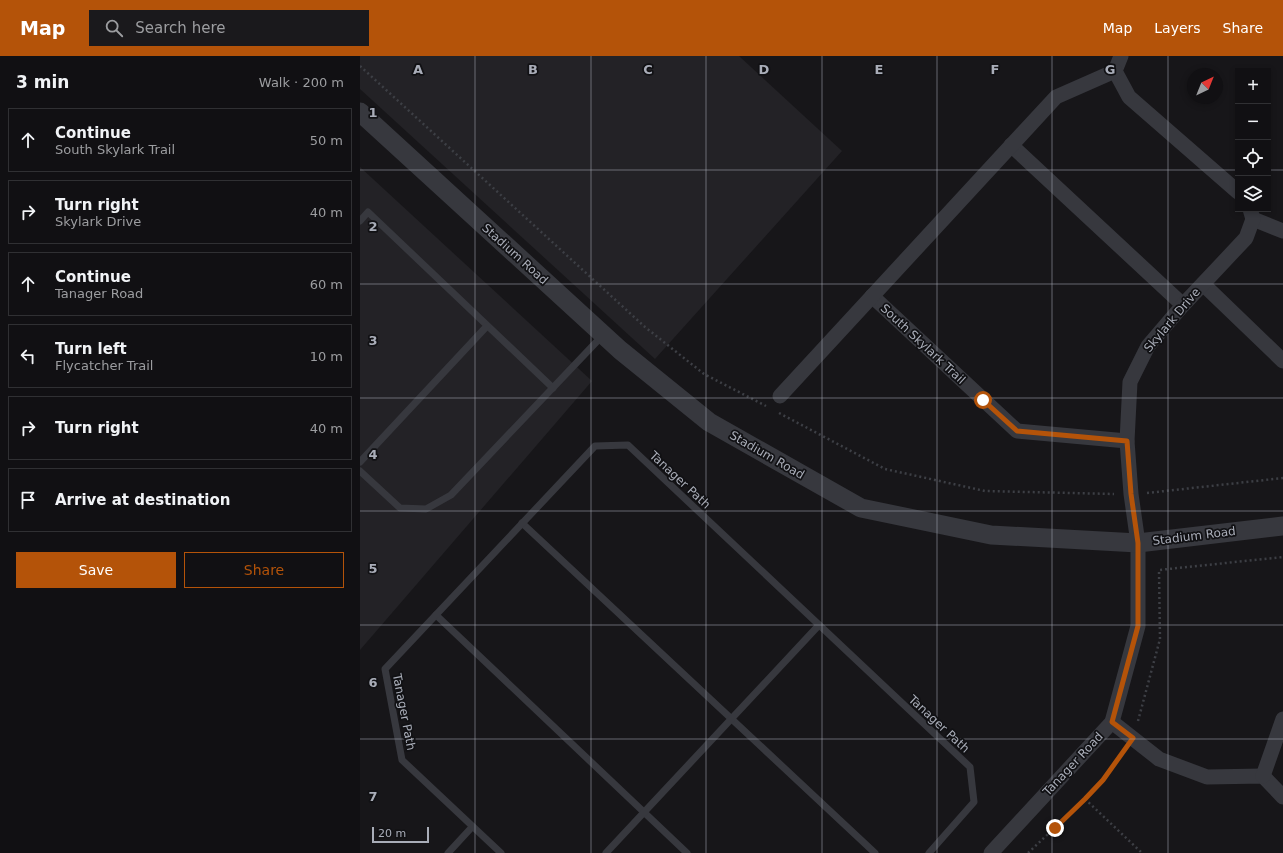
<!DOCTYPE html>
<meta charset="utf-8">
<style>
body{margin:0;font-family:"DejaVu Sans",sans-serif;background:#1a191c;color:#f1f3f6}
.controls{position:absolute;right:12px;top:12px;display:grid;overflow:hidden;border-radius:0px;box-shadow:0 2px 6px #0003}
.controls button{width:36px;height:36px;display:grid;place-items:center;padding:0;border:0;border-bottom:1px solid #303033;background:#111013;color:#f1f3f6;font:20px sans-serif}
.compass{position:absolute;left:827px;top:12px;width:36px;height:36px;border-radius:50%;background:#111013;box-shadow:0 2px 6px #0003;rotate:43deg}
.scale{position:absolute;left:12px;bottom:10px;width:57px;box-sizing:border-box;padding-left:4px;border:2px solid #a9adb8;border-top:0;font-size:11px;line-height:14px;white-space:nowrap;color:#a9adb8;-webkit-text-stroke:3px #111114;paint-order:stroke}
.stop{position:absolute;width:12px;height:12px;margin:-9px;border:3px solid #b45309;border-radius:50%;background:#fff}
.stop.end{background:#b45309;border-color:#fff;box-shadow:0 1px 4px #0008}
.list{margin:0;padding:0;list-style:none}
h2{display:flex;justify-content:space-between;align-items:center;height:52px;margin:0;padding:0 16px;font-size:17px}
h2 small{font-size:13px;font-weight:400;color:#9c9da0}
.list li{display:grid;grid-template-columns:26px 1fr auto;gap:12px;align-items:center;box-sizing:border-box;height:64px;margin:0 8px 8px;padding:0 8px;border:1px solid #303033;border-radius:0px}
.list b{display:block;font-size:15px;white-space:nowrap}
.list p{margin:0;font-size:13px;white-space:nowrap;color:#9c9da0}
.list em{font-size:13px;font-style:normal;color:#9c9da0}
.actions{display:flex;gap:8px;padding:12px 16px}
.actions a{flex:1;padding:9px 0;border:1px solid #b45309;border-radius:0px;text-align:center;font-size:14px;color:#b45309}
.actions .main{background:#b45309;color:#fff}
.icon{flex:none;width:22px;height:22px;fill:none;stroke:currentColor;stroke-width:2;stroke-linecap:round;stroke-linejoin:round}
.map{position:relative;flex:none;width:923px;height:797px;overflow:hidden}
header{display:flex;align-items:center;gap:24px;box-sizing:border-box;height:56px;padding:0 20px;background:#b45309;color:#fff}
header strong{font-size:19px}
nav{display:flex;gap:22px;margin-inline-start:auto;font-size:14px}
.search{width:280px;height:36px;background:#1a191c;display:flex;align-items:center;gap:10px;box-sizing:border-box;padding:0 14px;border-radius:0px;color:#9c9da0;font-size:15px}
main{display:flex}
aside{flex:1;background:#111013}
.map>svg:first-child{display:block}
.built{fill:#232226}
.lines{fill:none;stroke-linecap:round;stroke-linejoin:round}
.path{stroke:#3d3f45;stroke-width:2.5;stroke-dasharray:2 3;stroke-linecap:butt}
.service{stroke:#37383e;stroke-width:7}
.minor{stroke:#37383e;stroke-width:15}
.tertiary{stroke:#37383e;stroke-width:19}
.route{stroke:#b45309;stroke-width:5}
.grid{fill:none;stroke:#a9adb8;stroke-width:1;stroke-opacity:0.55}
.labels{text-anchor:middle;stroke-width:3.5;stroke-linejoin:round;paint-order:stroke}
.street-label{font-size:12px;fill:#a9adb8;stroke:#111114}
.grid-label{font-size:13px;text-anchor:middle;font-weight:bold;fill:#a9adb8;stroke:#111114;stroke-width:3.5;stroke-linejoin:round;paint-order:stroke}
</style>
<header>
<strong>Map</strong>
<div class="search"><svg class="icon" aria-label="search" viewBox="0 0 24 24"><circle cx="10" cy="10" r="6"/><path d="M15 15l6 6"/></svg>Search here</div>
<nav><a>Map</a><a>Layers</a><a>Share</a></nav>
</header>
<main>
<aside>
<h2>3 min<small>Walk · 200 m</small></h2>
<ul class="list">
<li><svg class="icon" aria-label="ahead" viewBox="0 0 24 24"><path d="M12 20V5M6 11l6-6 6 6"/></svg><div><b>Continue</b><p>South Skylark Trail</p></div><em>50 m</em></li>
<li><svg class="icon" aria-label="right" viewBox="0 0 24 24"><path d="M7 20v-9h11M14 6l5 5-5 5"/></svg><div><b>Turn right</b><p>Skylark Drive</p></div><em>40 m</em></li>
<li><svg class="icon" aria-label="ahead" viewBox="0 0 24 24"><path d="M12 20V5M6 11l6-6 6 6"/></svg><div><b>Continue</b><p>Tanager Road</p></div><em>60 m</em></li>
<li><svg class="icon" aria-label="left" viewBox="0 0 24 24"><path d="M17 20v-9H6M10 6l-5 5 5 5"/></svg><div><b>Turn left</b><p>Flycatcher Trail</p></div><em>10 m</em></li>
<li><svg class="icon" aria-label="right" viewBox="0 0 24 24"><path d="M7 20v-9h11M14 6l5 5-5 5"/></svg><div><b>Turn right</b></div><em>40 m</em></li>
<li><svg class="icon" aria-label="arrive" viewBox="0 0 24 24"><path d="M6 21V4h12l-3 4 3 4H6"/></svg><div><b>Arrive at destination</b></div></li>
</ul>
<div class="actions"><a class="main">Save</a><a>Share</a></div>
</aside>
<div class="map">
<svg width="923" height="797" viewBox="0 0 923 797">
<rect width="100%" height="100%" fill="#171619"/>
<!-- built -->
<g class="built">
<path d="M0,0H379L482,95L295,303L0,33Z"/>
<path d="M0,111L232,325L0,594Z"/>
</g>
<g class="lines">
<!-- path -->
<g class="path">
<path d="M0,10L285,271L344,318L406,350"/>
<path d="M419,357L525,413L625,435L754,438"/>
<path d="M787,437L923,422"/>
<path d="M778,665L800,583L799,514L923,501"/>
<path d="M725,743L782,797"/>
<path d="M668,797L725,743L743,724L763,696"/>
</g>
<!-- service -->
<g class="service">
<path d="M0,165L8,156L193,332"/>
<path d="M0,406L127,270"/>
<path d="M0,415L40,452L66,453L91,439L243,279"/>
<path d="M162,467L515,797"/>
<path d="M76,559L327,797"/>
<path d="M88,797L112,771"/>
<path d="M141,797L42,704L25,613L235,390L268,389L610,711L614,746L569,797"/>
<path d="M246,797L459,569"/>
</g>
<!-- minor -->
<g class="minor">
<path d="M761,0L755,15L769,41L878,136"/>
<path d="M651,89L823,249"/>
<path d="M893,163L923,175"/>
<path d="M843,228L923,305"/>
<path d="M512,240L657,375L767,385"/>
<path d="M420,340L696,41L755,15"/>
<path d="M752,666L799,703L847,721L903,720L923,741"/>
<path d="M903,720L923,663"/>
<path d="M631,797L752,666L778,570V487L771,438L767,385L770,326L788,290L823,249L886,182L893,163L890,153"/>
</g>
<!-- tertiary -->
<path class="tertiary" d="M0,56L260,294L349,366L501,452L631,479L778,487L923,470"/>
</g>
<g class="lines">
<!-- route -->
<path class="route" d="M623,344L657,375L767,385L771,438L778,487V570L752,666L773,682L743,724L725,743L695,772"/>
</g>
<!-- grid -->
<path class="grid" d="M115,0V797M231,0V797M346,0V797M462,0V797M577,0V797M692,0V797M808,0V797M0,114H878M908,114H923M0,228H923M0,342H923M0,455H923M0,569H923M0,683H923"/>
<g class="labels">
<!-- street labels -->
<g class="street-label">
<text transform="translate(155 198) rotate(42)" y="4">Stadium Road</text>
<text transform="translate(812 264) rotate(-50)" y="4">Skylark Drive</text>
<text transform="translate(563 288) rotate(43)" y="4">South Skylark Trail</text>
<text transform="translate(407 399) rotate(30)" y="4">Stadium Road</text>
<text transform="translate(320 424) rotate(43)" y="4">Tanager Path</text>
<text transform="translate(834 480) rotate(-7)" y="4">Stadium Road</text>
<text transform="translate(44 656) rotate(79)" y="4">Tanager Path</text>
<text transform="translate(579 668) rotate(43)" y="4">Tanager Path</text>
<text transform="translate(713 708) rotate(-47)" y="4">Tanager Road</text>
</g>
</g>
<g class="grid-label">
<text x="58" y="18">A</text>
<text x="173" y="18">B</text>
<text x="288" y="18">C</text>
<text x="404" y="18">D</text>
<text x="519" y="18">E</text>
<text x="635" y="18">F</text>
<text x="750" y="18">G</text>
<text x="13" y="61">1</text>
<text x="13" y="175">2</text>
<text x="13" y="289">3</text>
<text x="13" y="403">4</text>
<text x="13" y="517">5</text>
<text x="13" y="631">6</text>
<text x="13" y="745">7</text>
</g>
</svg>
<div class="controls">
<button>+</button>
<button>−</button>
<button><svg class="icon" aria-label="locate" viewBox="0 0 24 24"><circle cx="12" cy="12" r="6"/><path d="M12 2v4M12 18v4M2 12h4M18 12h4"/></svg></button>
<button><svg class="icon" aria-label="layers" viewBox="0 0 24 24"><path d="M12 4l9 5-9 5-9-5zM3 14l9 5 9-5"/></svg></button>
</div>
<svg class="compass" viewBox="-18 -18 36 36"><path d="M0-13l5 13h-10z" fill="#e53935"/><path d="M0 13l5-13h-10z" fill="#9c9da0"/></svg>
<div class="scale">20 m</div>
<div class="stop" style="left:623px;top:344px"></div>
<div class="stop end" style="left:695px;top:772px"></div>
</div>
</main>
